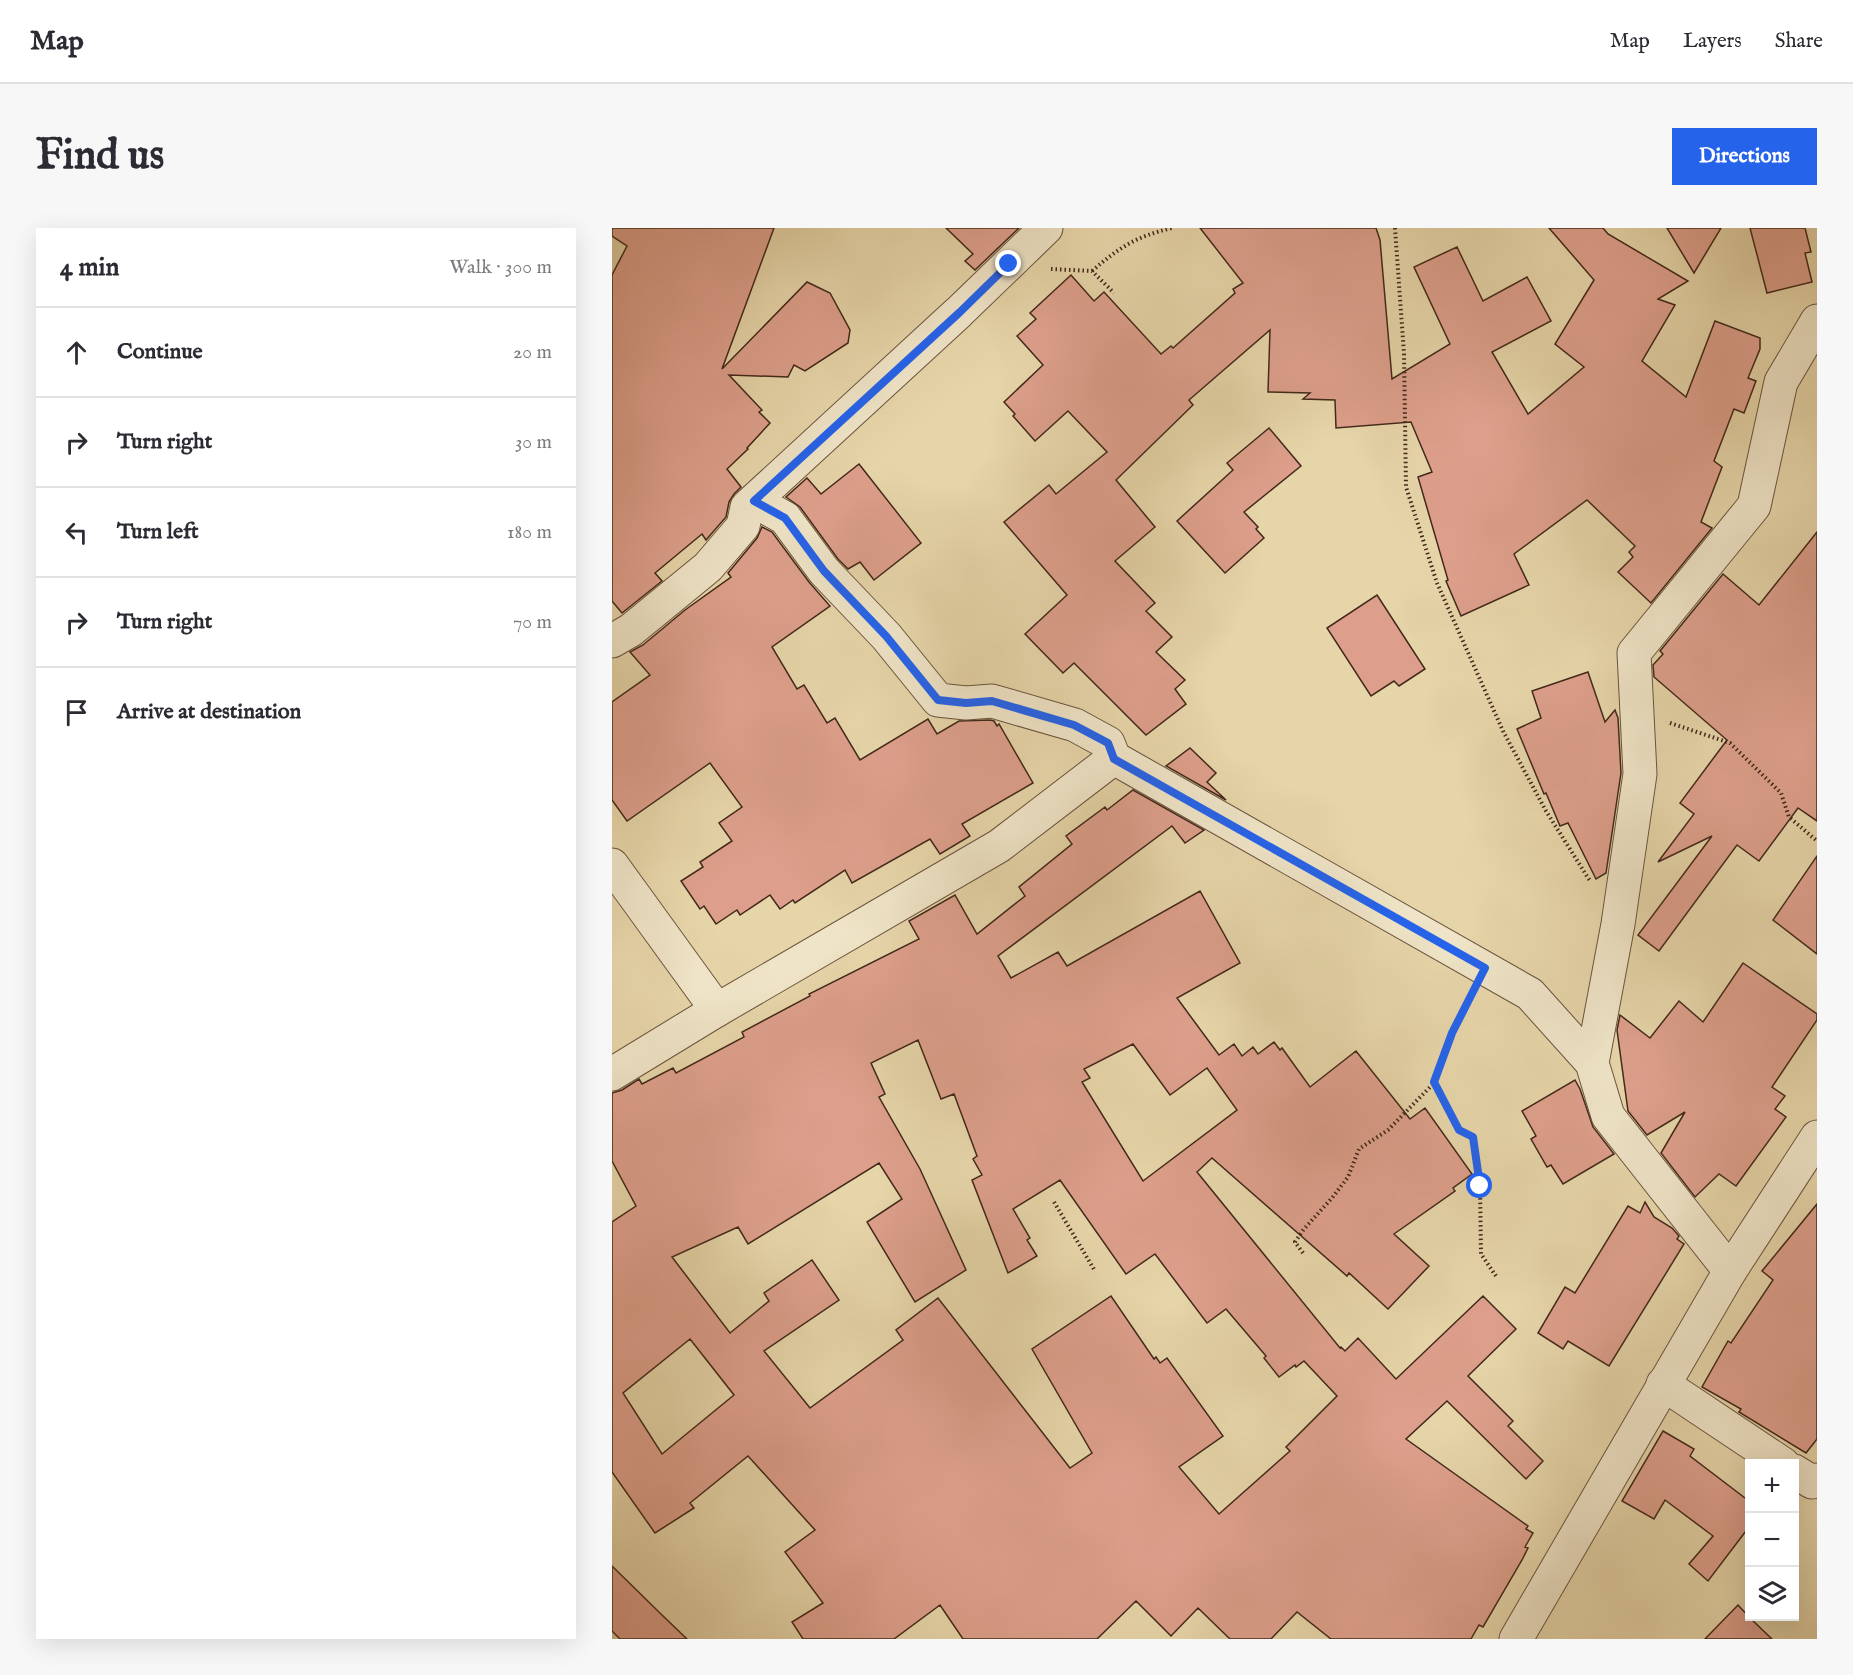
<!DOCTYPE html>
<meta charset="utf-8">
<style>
body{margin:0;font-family:"IM FELL English",serif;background:#f7f7f7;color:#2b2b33}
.controls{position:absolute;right:18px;bottom:18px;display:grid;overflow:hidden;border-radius:0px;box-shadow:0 6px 24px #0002}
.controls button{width:54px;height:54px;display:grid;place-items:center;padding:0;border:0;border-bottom:2px solid #e1e1e2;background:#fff;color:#2b2b33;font:30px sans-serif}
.stop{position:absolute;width:18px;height:18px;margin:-14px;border:4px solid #2563eb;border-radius:50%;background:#fff}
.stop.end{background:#2563eb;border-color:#fff;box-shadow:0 2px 6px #0008}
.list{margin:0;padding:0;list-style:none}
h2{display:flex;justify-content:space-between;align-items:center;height:78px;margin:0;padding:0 24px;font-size:26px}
h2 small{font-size:20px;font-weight:400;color:#7c7c81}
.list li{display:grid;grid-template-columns:39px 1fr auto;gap:18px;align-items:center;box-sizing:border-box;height:90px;padding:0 24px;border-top:2px solid #e1e1e2}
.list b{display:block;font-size:22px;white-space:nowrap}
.list em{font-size:20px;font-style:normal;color:#7c7c81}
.icon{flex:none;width:33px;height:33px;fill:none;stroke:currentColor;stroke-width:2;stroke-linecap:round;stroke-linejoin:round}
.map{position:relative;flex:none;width:1205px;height:1411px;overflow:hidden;border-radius:0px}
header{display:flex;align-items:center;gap:36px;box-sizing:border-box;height:84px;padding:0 30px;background:#fff;border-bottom:2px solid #e1e1e2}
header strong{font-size:28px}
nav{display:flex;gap:33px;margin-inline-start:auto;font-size:21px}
.intro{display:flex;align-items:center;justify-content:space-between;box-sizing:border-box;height:144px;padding:0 36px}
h1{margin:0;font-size:42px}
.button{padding:15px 27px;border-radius:0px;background:#2563eb;color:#fff;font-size:21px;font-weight:700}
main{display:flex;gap:36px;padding:0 36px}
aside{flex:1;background:#fff;border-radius:0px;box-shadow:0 6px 24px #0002}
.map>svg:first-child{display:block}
.building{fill:#dd9f8b;stroke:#42281a;stroke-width:1.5;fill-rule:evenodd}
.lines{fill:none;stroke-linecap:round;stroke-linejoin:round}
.minor-casing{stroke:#6b533e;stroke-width:35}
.path{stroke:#42281a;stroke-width:4;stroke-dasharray:1.5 3;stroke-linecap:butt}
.minor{stroke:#efe4c7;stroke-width:33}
.route{stroke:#2563eb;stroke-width:8}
</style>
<header>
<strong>Map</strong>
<nav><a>Map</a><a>Layers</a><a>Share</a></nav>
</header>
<div class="intro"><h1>Find us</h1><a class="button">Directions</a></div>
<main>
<aside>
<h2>4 min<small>Walk · 300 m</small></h2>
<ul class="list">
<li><svg class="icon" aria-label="ahead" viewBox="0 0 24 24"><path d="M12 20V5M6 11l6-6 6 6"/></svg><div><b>Continue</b></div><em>20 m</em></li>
<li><svg class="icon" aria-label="right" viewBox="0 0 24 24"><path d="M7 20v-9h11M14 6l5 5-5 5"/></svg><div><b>Turn right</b></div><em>30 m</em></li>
<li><svg class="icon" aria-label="left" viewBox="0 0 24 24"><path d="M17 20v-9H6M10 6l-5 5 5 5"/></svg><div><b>Turn left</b></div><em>180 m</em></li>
<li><svg class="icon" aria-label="right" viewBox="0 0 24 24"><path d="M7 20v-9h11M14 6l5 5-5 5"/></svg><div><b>Turn right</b></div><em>70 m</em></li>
<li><svg class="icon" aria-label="arrive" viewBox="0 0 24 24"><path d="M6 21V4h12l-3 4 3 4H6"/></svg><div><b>Arrive at destination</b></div></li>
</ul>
</aside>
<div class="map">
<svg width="1205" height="1411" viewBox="0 0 1205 1411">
<rect width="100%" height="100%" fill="#e6d5a9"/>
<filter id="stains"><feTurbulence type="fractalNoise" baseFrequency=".00333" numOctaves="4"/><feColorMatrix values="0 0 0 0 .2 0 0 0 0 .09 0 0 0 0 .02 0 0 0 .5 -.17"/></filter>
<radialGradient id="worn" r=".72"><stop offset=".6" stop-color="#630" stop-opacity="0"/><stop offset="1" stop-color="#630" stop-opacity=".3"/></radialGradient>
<!-- building -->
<g class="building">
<path d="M0,0H162L110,141L195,54L218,65L238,102L236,115L193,143L182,137L176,149L117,147L150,182L147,184L158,195L135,220L136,221L115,241L129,259L122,266L117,274L114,289L94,312L90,306L43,345L50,353L10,385L0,373V47L15,18L0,8Z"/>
<path d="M334,0H407L363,42L353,33L361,26Z"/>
<path d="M588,0H764L768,12L780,151L838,116L802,39L845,19L871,73L915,49L939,93L880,124L916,186L972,139L943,116L982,52L937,0H991L996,6L1076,53L1046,71L1063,77L1030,133L1074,169L1103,93L1148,110V121L1136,150L1144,153L1132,185L1122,181L1102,233L1110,239L1089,294L1100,300L1039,375L1006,344L1021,329L1017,324L1023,318L975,272L902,326L917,357L849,388L834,353L836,352L806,249L820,244L799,194L724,200L723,172L691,171L698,165L656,164L658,102L577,172L581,177L504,252L543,299L503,333L543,375L534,383L560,409L544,424L573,452L563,461L574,476L534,507L462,435L451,445L413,406L455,367L392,294L437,257L444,266L495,224L456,183L423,213L401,188L403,186L392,174L431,137L405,108L424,91L418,85L459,47L482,73L492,64L549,126L559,118L561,120L623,65L621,61L631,55Z"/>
<path d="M1055,0H1109L1082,45Z"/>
<path d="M1138,0H1193L1199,24L1193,25L1200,54L1155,65Z"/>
<path d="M657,200L689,238L632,284L646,299L644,301L652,310L613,345L565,293L621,242L615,235Z"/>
<path d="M247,236L309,315L262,352L248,334L236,341L226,331L188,279L174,269L195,250L209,266Z"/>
<path d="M150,299L160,304L197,354L218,378L160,419L185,461L192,457L215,495L223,490L248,532L316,491L325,506L347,493L378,492L382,493L385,498L387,496L421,555L350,596L358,608L328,626L318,611L240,655L233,642L183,675L181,672L168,681L158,667L128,687L125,682L104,696L92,678L88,681L69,653L91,639L88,634L120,613L107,595L130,579L98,535L15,593L0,572V474L38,447L18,424L31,417L73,382L119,349L116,345L145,310Z"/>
<path d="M1205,304V593L1186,580L1147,633L1125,617L1047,723L1026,707L1100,608L1046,634L1082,586L1068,575L1115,512L1042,449L1041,437L1051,426L1048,423L1111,346L1147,377Z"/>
<path d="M765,367L813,441L787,458L782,453L759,468L715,400Z"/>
<path d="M976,444L993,494L1003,482L1006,490L1009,545L994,645L984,651L956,595L948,598L934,565L932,566L905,501L929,490L920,463Z"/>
<path d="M578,520L604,545L595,554L614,572L554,538Z"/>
<path d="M521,562L592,602L573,615L560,598L386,728L399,750L446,724L455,738L588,663L628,735L565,770L607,827L622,816L630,828L641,819L646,826L662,814L668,822L670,820L698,859L744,823L798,891L813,880L860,946L841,960L843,963L782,1006L817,1038L776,1081L737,1045L735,1048L600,930L585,944L728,1120L729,1119L733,1123L746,1110L784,1151L871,1068L904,1101L856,1148L901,1193L896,1198L931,1233L914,1251L835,1173L794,1211L916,1298L914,1301L921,1305L913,1319L916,1320L910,1332L871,1399L867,1397L859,1411H719L685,1384L659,1411H618L586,1380L559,1408L524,1373L485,1411H351L328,1377L282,1411H191L180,1394L211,1375L173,1324L203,1302L136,1228L78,1275L82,1280L43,1305L0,1244V994L24,978L0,933V865L10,862L27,851L30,856L61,840L64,845L132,809L130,804L198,768L197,766L307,711L297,693L343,667L365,706L413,668L407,659L460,616L454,608L493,579L495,582ZM306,812L329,871L342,866L365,928L361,931L370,947L360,952L396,1045L425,1028L415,1012L418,1010L401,981L448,952L514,1046L543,1026L595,1095L614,1081L654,1128L652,1130L667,1149L683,1137L684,1139L692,1133L725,1168L674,1219L678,1223L607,1286L567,1239L611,1208L555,1130L548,1135L544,1129L542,1131L499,1068L420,1121L480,1225L458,1240L326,1070L284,1102L291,1112L198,1180L152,1123L227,1072L200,1032L152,1065L157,1073L118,1105L60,1029L126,999L136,1016L267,935L290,971L255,994L303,1074L354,1042L308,941L267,869L273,866L259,835ZM521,816L558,867L595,840L625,882L531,953L470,854L478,850L472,841ZM78,1111L122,1167L50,1226L11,1165Z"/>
<path d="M1205,628V726L1161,692Z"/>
<path d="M1131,735L1205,786V792L1160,859L1173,868L1163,881L1174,889L1124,958L1107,946L1083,969L1049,925L1073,884L1035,907L1016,883L1005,802L1008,787L1038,810L1067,773L1091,794Z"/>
<path d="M963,852L968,861L981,899L1002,926L951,956L939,937L935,939L919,911L924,908L910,883Z"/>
<path d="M1033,974L1042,989L1060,1000L1067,1008L1065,1011L1072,1016L997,1138L956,1113L951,1121L926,1105L953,1059L963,1065L1016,978L1028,985Z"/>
<path d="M1205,976V1211L1194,1225L1127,1184L1129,1181L1090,1159L1116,1113L1119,1115L1161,1052L1150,1043Z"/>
<path d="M1051,1203L1082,1221L1078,1228L1137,1273V1299L1096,1353L1077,1336L1101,1308L1053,1272L1042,1291L1010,1273Z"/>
<path d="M0,1338L50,1387L75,1411H8L0,1403Z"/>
<path d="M1126,1377L1137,1389L1160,1411H1093Z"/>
</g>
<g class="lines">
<!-- minor casing -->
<g class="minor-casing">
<g id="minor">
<path d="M142,273L173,290L212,343L274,408L326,472L354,475L380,473L463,497L496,515L502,530L918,766L980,835L996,888L1118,1043"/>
<path d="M0,413L19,402L96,339L131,298L135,279L347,84L434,0"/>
<path d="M0,637L105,782L387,618L502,530"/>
<path d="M980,835L1006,696L1028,546L1022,425L1142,278L1169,154L1205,93"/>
<path d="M0,846L105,782"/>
<path d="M1051,1156L1171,1236"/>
<path d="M1182,1243L1200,1254L1205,1252"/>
<path d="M904,1411L1118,1043L1205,909"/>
</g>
</g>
<!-- path -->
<g class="path">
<path d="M783,0L792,126L794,259L825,355L891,503L934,583L978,653"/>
<path d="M439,41L480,43L502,65"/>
<path d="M480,43C508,19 523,9 560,0"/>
<path d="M1058,495L1118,515L1169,565L1177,589L1205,613"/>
<path d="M823,854L847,901L861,909L868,958L869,1026L884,1048"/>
<path d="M442,974L483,1043"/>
<path d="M691,1025L683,1014L692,1001L720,970L736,949L747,921L776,902L823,854L840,805L857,770"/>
</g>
<!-- minor -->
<use href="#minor" class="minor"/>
</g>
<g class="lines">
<!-- route -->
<path class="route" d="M397,36L348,84L142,273L173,290L212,343L274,408L326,472L354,475L380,473L462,497L496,515L502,531L873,740L840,805L822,854L847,902L861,909L868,958"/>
</g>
<rect width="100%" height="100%" filter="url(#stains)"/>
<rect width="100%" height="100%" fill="url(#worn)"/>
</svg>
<div class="controls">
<button>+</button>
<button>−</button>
<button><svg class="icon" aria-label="layers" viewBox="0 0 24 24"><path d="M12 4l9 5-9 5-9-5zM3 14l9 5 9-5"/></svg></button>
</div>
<div class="stop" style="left:868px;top:958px"></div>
<div class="stop end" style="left:397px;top:36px"></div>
</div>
</main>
